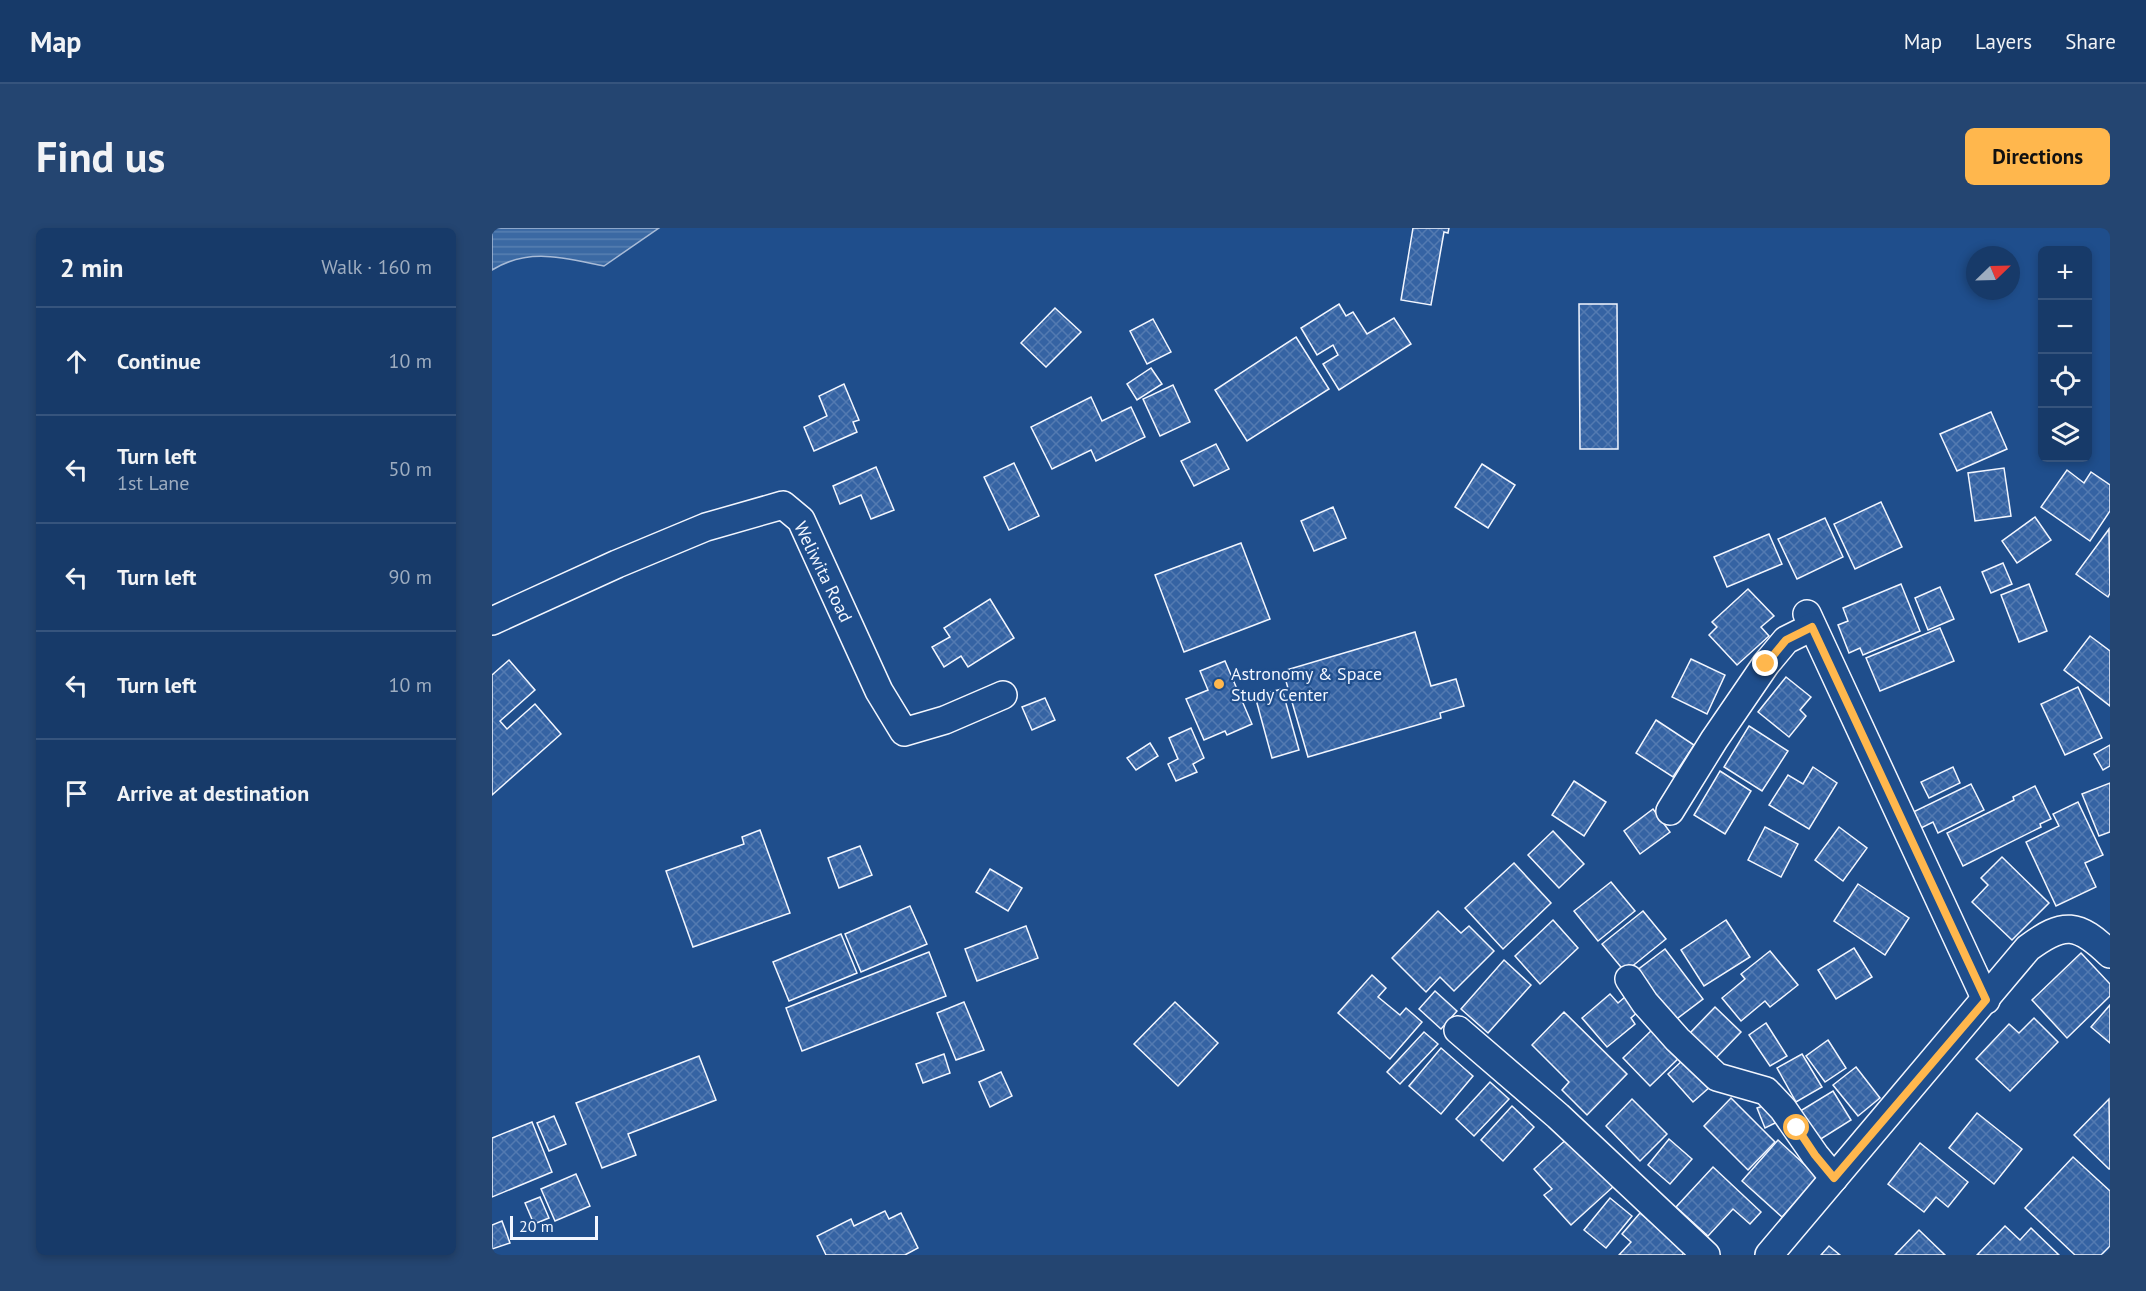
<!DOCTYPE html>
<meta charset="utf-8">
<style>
body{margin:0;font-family:"PT Sans",sans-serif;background:#244571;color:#f1f3f6}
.controls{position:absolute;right:18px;top:18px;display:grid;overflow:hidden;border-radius:9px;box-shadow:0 3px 9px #0003}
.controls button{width:54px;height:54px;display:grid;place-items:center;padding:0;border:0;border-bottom:2px solid #36547d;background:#173a69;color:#f1f3f6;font:30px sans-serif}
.compass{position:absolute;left:1474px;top:18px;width:54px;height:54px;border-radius:50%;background:#173a69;box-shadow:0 3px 9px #0003;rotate:67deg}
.scale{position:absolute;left:18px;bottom:15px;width:88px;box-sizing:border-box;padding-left:6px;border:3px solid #f2f6ff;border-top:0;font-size:16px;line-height:21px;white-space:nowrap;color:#f2f6ff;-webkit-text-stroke:4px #1f4e8c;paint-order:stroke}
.stop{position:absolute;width:18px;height:18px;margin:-14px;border:4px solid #ffb74d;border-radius:50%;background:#fff}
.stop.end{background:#ffb74d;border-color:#fff;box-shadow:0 2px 6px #0008}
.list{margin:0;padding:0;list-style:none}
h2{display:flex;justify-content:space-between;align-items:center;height:78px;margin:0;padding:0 24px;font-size:26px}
h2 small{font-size:20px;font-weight:400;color:#9eadc0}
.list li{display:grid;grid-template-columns:39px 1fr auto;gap:18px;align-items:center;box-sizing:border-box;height:108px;padding:0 24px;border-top:2px solid #36547d}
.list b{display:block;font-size:22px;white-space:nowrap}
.list p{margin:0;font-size:20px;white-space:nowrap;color:#9eadc0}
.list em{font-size:20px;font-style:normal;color:#9eadc0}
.icon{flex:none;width:33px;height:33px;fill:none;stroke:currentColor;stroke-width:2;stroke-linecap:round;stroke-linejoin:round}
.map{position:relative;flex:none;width:1618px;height:1027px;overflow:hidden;border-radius:9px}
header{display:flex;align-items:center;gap:36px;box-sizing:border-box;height:84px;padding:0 30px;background:#173a69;border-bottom:2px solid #36547d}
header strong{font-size:28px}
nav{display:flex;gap:33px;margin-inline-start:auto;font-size:21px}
.intro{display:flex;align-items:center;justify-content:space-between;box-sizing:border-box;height:144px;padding:0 36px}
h1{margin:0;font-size:42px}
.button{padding:15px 27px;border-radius:9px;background:#ffb74d;color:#111;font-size:21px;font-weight:700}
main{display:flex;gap:36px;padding:0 36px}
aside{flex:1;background:#173a69;border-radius:9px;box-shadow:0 3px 9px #0003}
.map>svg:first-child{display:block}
.water{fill:url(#water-rules);stroke:#a8bbd7;stroke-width:1.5}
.building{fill:url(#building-cross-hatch);stroke:#f2f6ff;stroke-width:1.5}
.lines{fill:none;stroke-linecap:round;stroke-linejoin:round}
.minor-casing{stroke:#f2f6ff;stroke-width:30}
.minor{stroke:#1f4e8c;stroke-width:27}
.route{stroke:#ffb74d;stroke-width:8}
.poi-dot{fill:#ffb74d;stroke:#1f4e8c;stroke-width:2}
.labels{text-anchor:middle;stroke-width:4.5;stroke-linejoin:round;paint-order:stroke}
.street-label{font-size:18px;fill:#f2f6ff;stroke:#1f4e8c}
.poi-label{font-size:18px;fill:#f2f6ff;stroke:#1f4e8c;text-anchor:start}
</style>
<header>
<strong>Map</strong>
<nav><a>Map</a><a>Layers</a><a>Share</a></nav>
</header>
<div class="intro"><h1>Find us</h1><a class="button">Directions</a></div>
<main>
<aside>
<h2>2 min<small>Walk · 160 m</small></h2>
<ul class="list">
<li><svg class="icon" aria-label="ahead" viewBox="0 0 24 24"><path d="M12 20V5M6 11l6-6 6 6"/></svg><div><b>Continue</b></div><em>10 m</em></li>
<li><svg class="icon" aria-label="left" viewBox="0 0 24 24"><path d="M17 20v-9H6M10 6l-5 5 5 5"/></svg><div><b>Turn left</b><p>1st Lane</p></div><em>50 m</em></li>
<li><svg class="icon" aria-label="left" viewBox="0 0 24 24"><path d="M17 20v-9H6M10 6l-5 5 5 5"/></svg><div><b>Turn left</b></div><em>90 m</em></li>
<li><svg class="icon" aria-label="left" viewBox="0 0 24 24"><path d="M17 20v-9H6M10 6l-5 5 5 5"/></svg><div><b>Turn left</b></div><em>10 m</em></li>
<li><svg class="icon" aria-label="arrive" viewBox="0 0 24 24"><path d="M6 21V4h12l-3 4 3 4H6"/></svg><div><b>Arrive at destination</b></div></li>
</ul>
</aside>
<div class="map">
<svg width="1618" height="1027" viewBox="0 0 1618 1027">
<defs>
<pattern id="water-rules" width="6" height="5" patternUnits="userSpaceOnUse" patternTransform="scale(1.5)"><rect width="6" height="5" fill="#3b69a3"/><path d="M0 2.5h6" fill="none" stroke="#587fb1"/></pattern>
<pattern id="building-cross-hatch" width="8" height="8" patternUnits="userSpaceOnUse" patternTransform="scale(1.5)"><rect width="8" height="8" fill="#3563a3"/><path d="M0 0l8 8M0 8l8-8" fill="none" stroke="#537ab1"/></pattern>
</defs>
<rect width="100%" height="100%" fill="#1f4e8c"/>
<!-- water -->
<path class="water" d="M0,0H167L112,38C72,30 37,19 0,42Z"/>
<!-- building -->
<g class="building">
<path d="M921,0H957L956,5L952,4L939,77L909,72Z"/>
<path d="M847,76L854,88L861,84L875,106L902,90L919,116L847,162L831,136L846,127L841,117L825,127L809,100Z"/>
<path d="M1087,76H1125L1126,221H1088Z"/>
<path d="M563,80L589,104L554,139L529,115Z"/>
<path d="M661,91L679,124L655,136L638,103Z"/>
<path d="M804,109L837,161L755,213L723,162Z"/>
<path d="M659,140L670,156L645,172L635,156Z"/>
<path d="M352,156L367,192L361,194L365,204L322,223L312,199L335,188L327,168Z"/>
<path d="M681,157L698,194L668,208L651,171Z"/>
<path d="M599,169L610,193L639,179L653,209L604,233L599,222L560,241L539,199Z"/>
<path d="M1499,184L1515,221L1465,243L1448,206Z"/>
<path d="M724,216L737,241L702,258L689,233Z"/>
<path d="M522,235L547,288L517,302L492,249Z"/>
<path d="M990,236L1023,257L996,300L963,279Z"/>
<path d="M384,239L402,282L379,291L369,267L348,276L341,258Z"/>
<path d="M1512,240L1519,288L1483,293L1476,245Z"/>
<path d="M1575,242L1592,255L1599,244L1618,257V283L1598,313L1549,279Z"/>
<path d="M1389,274L1410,319L1363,341L1342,296Z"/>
<path d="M841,279L854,310L822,323L809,293Z"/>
<path d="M1543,289L1559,312L1525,335L1510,313Z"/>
<path d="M1333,290L1351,329L1305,351L1286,311Z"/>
<path d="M1617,301L1618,365L1616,369L1584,346Z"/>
<path d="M1277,306L1290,336L1235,359L1222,329Z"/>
<path d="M749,315L778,391L692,424L663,347Z"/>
<path d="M1511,335L1520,356L1499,365L1490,344Z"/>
<path d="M1409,356L1428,403L1371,427L1368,420L1357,425L1346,397L1356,393L1351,380Z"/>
<path d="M1537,356L1555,403L1527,414L1509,367Z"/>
<path d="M1448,359L1462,391L1436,402L1423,370Z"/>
<path d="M1256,361L1282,388L1269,399L1277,408L1245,437L1217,407L1225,399L1220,394Z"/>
<path d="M498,371L522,410L476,439L469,428L452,439L440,419L458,409L452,400Z"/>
<path d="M1448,400L1462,433L1388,463L1374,430Z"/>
<path d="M923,404L939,458L964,451L972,478L948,485L949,490L816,529L791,443Z"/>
<path d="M1598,408L1618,423V478L1572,442Z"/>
<path d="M1199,431L1233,447L1215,486L1180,469Z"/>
<path d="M17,432L43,462L8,493L15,501L43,476L69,506L0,567V447Z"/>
<path d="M733,433L760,496L735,507L733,503L712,512L694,471L716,462L708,443Z"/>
<path d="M1294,449L1319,469L1308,482L1314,488L1297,509L1266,484Z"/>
<path d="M1586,459L1610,510L1573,527L1549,476Z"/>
<path d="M790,461L807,522L780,530L763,468Z"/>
<path d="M553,470L563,492L540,502L530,479Z"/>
<path d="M1164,492L1202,517L1181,549L1144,525Z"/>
<path d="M1257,498L1296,523L1270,563L1232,539Z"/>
<path d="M699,500L712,530L701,536L705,544L684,553L676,536L686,531L677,510Z"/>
<path d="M658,515L666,528L644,542L635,530Z"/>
<path d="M1618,517V538L1611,542L1602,526Z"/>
<path d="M1321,539L1345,555L1317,601L1277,577L1296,547L1311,556Z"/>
<path d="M1461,539L1468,555L1437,570L1429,554Z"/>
<path d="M1228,543L1259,563L1233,606L1202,587Z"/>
<path d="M1082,553L1114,574L1092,608L1060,587Z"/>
<path d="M1618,555V604L1607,608L1590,566Z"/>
<path d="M1479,556L1492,582L1446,605L1441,594L1423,603L1415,587Z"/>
<path d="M1543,558L1559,591L1548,596L1549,599L1471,638L1455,605L1522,572L1521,569Z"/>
<path d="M1586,574L1611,627L1593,635L1604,659L1564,678L1534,614L1567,598L1561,586Z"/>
<path d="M1161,581L1178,604L1148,626L1132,603Z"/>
<path d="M1273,599L1306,616L1289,649L1256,632Z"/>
<path d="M1347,599L1375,620L1351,653L1323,632Z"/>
<path d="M268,602L298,685L201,719L174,643L252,616L250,609Z"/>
<path d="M1061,603L1092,636L1067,660L1036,627Z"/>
<path d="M368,618L380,647L347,660L336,630Z"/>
<path d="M1510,629L1557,675L1520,712L1480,674L1496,657L1489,650Z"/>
<path d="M1022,635L1059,675L1011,721L973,680Z"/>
<path d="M498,641L530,660L516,683L484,664Z"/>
<path d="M1119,654L1143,683L1106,713L1082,683Z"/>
<path d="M1366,656L1417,690L1393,727L1342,693Z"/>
<path d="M418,678L435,716L369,744L353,706Z"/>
<path d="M946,683L969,705L977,698L1002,723L962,763L948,749L934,764L900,730Z"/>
<path d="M1151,683L1174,711L1133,744L1110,716Z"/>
<path d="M1061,692L1086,720L1048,756L1023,728Z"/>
<path d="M1234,692L1258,729L1212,758L1189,722Z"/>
<path d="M534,698L546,730L485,753L473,721Z"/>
<path d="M349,706L365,745L297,773L281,734Z"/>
<path d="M1362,720L1380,749L1344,771L1326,742Z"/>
<path d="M1173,721L1211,771L1182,793L1144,743Z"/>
<path d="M1278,723L1306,757L1278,779L1273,773L1249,793L1230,770L1253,751L1249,746Z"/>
<path d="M437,724L454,768L310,823L294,780Z"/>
<path d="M1589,725L1618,756V768L1575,810L1540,772Z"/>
<path d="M1012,732L1039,757L996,805L969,781Z"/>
<path d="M880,747L894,760L886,769L908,787L914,780L930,794L898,831L846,785Z"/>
<path d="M943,763L965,783L949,801L927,781Z"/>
<path d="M1118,766L1126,775L1134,768L1147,783L1139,790L1143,796L1115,819L1090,790Z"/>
<path d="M472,774L492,822L464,832L445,785Z"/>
<path d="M683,774L726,815L686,858L642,816Z"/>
<path d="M1618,777V815L1599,799Z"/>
<path d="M1223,779L1249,804L1223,831L1197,806Z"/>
<path d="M1072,784L1135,846L1095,887L1070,862L1077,854L1040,817Z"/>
<path d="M1542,790L1566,814L1518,863L1484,831L1517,796L1527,805Z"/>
<path d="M1274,795L1295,828L1278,838L1257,807Z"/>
<path d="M1162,800L1189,828L1158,858L1131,830Z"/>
<path d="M932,804L946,816L908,856L895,844Z"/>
<path d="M1336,812L1354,840L1333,854L1314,828Z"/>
<path d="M949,820L981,848L949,886L917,858Z"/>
<path d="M452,826L458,845L431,855L424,836Z"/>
<path d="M1310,826L1330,859L1304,874L1285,840Z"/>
<path d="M207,828L224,872L136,906L144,927L110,940L84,875Z"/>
<path d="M1193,830L1219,858L1201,874L1176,846Z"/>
<path d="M1364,839L1388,870L1366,888L1341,857Z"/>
<path d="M509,844L520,868L498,879L487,854Z"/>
<path d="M998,854L1017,871L982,908L964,891Z"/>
<path d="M1341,863L1359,892L1324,914L1305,885Z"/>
<path d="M1239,870L1283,914L1256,942L1212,898Z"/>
<path d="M1140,871L1175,906L1148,933L1114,898Z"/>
<path d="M1617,871L1618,941H1617L1582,907Z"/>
<path d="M1277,876L1283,895L1273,900L1265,880Z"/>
<path d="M1020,878L1042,899L1011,933L989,912Z"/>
<path d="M1485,885L1530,921L1502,956L1457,920Z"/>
<path d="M62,888L74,916L57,923L45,895Z"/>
<path d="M40,894L60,944L0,969V910Z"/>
<path d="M1078,908L1123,957L1079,997L1052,967L1060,961L1042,941Z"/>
<path d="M1177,911L1200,931L1178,956L1156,937Z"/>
<path d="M1286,912L1326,949L1290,989L1250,953Z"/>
<path d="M1428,915L1476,954L1456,979L1444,969L1432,984L1396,956Z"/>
<path d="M1581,929L1618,963V1018L1609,1027H1583L1533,980Z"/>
<path d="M1221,939L1269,984L1258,996L1241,981L1216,1008L1184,979Z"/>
<path d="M84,946L98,978L63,993L49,961Z"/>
<path d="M48,969L57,990L42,996L33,975Z"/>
<path d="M1118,970L1140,988L1114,1020L1092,1002Z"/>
<path d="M393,983L397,991L409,985L426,1020L413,1027H334L325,1008L359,991L362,998Z"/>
<path d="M1148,985L1193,1024L1190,1027H1127L1139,1014L1130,1006Z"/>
<path d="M10,993L18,1015L0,1021V997Z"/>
<path d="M1513,998L1528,1012L1539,1000L1567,1027H1485Z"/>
<path d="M1427,1002L1453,1027H1403Z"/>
<path d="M1337,1018L1348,1027H1329Z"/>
</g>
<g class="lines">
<!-- minor casing -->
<g class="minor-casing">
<g id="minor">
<path d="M1315,386L1494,772"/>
<path d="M0,393L125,336L214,299L291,277L309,292L387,463L412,504L453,492L511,467"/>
<path d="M1178,583L1222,512L1274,436L1294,412L1320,399"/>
<path d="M1137,751L1153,775L1185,811L1225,849L1274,863L1291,881L1323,927L1342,950"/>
<path d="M966,802L1066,888L1214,1027"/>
<path d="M1277,1027L1536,720C1572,693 1586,695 1618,726"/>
</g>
</g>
<!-- minor -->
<use href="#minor" class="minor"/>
</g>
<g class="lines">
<!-- route -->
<path class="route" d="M1274,436L1294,412L1320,399L1494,772L1342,950L1323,927L1305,900"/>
</g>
<!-- markers -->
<circle class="poi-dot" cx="727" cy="456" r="6"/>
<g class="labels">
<!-- street labels -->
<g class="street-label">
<text transform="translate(331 344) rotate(64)" y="6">Weliwita Road</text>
</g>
<!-- poi labels -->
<g class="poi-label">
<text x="739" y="452">Astronomy &amp; Space<tspan x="739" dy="21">Study Center</tspan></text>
</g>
</g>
</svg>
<div class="controls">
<button>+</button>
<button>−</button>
<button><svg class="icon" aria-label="locate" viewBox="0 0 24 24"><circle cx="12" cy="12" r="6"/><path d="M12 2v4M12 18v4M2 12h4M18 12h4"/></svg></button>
<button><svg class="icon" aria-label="layers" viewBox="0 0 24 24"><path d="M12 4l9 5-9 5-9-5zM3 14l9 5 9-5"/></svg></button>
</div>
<svg class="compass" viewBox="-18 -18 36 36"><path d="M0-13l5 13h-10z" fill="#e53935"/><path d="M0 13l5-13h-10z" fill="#9eadc0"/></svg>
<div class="scale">20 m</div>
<div class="stop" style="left:1305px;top:900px"></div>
<div class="stop end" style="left:1274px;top:436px"></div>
</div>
</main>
